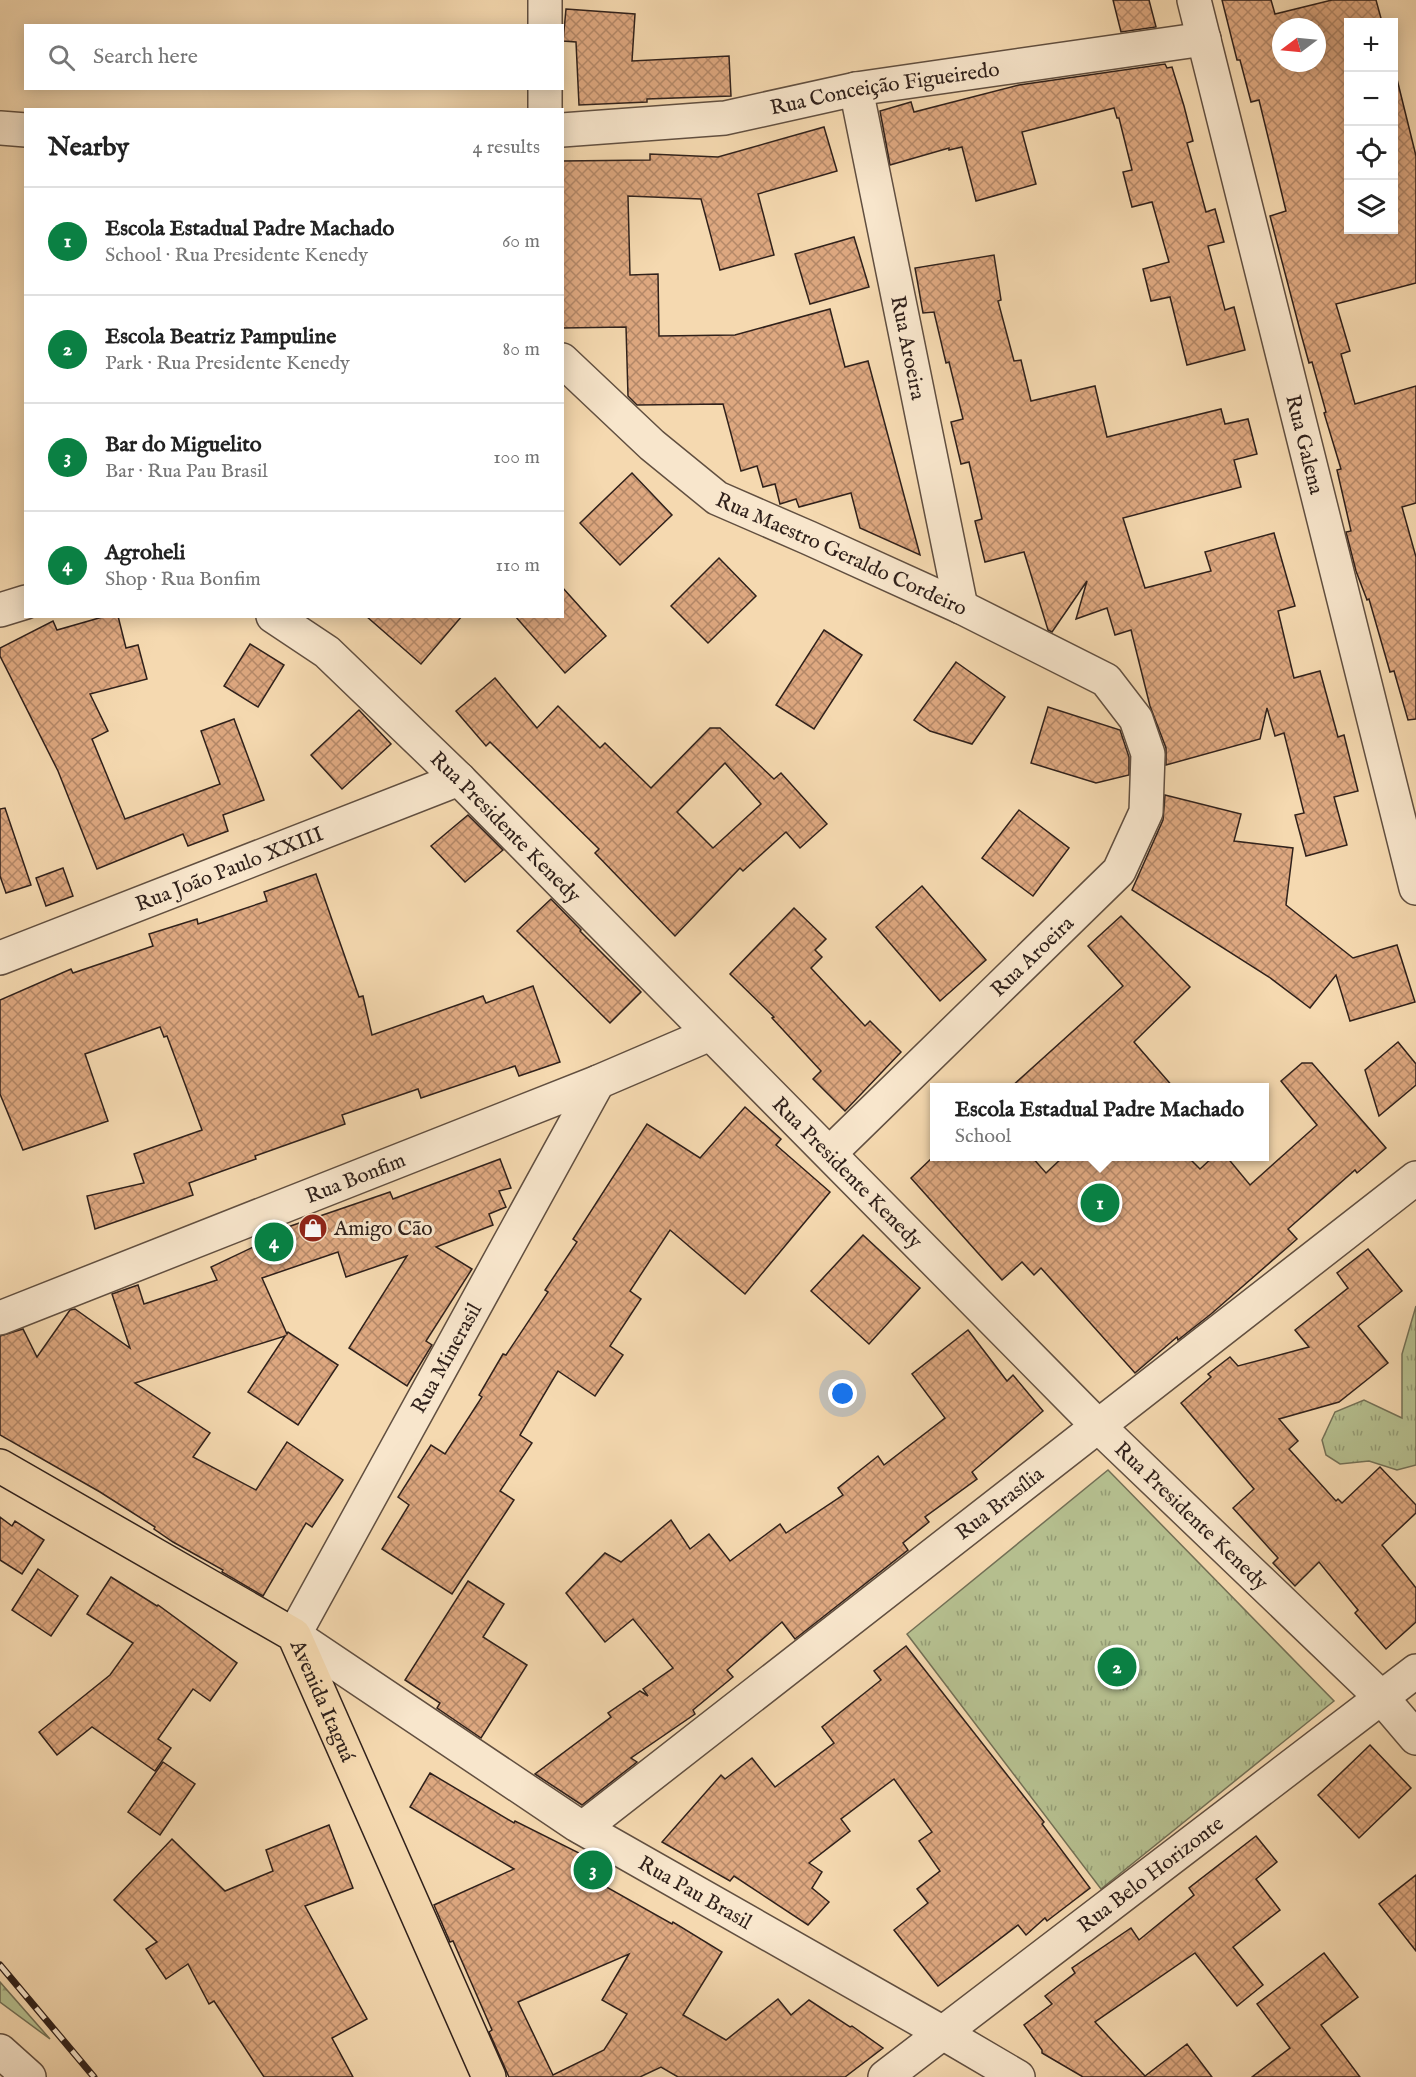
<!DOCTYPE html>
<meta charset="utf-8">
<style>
body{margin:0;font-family:"IM FELL English",serif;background:#f2f2f2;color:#222}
.controls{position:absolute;right:18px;top:18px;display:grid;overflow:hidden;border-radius:0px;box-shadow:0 3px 15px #0003}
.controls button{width:54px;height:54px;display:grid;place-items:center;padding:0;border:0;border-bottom:2px solid #e0e0e0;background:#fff;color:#222;font:30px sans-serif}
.compass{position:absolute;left:1272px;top:18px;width:54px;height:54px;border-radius:50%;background:#fff;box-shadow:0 3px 15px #0003;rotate:254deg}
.you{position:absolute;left:843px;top:1394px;width:21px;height:21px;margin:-15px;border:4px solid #fff;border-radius:50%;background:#1a73e8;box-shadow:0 0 0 9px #1a73e833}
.badge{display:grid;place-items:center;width:39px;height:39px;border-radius:50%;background:#0b8043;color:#fff;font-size:20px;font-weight:700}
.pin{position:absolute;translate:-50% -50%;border:3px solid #fff;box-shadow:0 2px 6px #0006}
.popup{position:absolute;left:930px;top:1083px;width:339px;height:78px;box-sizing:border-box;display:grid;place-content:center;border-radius:0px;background:#fff;filter:drop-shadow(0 2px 4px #0005);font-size:20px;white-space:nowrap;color:#767676}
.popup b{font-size:22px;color:#222}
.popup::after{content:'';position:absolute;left:50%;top:100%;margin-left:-12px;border:12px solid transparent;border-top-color:#fff}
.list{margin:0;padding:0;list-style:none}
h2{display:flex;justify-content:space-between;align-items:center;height:78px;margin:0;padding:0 24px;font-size:26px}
h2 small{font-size:20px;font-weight:400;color:#767676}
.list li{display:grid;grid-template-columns:39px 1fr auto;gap:18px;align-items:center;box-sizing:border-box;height:108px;padding:0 24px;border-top:2px solid #e0e0e0}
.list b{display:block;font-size:22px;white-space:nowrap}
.list p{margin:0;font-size:20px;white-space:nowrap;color:#767676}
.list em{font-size:20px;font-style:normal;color:#767676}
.icon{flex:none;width:33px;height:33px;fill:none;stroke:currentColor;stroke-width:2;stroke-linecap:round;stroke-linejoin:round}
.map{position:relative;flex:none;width:1416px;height:2077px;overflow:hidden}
.search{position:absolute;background:#fff;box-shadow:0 3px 15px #0003;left:24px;top:24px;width:540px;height:66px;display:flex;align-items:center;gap:15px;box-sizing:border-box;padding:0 21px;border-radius:0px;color:#767676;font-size:22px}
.panel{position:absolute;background:#fff;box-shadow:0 3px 15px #0003;left:24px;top:108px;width:540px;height:510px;border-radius:0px}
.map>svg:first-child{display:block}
.grass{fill:url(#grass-tufts);stroke:#737056;stroke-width:1.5}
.forest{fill:url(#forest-firs);stroke:#737056;stroke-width:1.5}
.building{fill:url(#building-cross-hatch);stroke:#30211b;stroke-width:1.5;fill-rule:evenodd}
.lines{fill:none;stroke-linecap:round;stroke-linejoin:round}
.minor-casing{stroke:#614f40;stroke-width:36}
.major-casing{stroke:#30211b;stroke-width:36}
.minor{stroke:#f8e6cc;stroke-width:33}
.major{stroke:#f5d9b0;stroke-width:33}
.rail-casing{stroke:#30211b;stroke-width:7}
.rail{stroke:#f8e6cc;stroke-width:4.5;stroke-dasharray:14;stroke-linecap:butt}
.labels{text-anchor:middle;stroke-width:6;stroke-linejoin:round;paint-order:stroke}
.street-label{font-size:21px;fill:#30211b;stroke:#f8e6cc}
.poi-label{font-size:21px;fill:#30211b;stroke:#f8e6cc;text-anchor:start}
</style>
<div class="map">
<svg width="1416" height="2077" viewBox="0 0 1416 2077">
<defs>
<pattern id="grass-tufts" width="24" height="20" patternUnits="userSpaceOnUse" patternTransform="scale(1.5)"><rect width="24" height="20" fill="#b6c090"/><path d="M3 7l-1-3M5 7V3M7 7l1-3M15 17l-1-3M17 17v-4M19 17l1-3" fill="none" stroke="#949c75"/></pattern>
<pattern id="forest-firs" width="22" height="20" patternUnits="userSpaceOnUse" patternTransform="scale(1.5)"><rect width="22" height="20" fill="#b6c090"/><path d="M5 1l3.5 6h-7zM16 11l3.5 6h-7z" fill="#949c75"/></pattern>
<pattern id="building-cross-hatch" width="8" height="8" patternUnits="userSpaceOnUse" patternTransform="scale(1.5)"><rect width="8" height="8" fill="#dea880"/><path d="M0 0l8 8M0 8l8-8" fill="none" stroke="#b48868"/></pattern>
</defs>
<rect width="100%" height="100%" fill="#f5d9b0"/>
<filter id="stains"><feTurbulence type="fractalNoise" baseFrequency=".00333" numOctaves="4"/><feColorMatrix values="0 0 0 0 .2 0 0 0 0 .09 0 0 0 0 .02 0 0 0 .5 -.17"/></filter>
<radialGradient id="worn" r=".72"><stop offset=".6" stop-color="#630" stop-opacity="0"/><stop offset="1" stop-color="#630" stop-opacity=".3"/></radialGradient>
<!-- grass -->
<g class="grass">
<path d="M1416,1306V1465L1397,1470L1369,1461L1340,1464L1326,1455L1322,1440L1335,1412L1364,1400L1402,1418V1354Z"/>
<path d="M1108,1470L1334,1701L1101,1889L907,1634Z"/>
</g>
<!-- forest -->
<path class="forest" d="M0,1982L50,2039L0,2002Z"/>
<!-- building -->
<g class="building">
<path d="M1113,0H1149L1156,27L1121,32Z"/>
<path d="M1222,0H1271L1275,14L1332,0H1376L1382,22H1348V230H1394V67L1416,156V283L1336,304L1350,351L1341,354L1355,404L1416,386V503L1402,507L1416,557V719L1408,720L1394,671L1390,672L1369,599L1367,600L1356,571L1346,532L1351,531L1337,470L1341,469L1324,413L1326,412L1312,362L1309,363L1301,334L1270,216L1286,211L1259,100L1251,102L1240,60H1237ZM1281,27H1317V63H1281Z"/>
<path d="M566,9L635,14L632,61L729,56L731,96L647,99V102L579,105L576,42L563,41Z"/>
<path d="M1165,64L1167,68L1172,67L1184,106L1193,141L1187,143L1206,212L1215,209L1224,242L1208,246L1225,310L1234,307L1245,350L1187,365L1170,297L1151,301L1143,269L1169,262L1152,202L1132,207L1123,172L1132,170L1119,118H1117L1114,108L1022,132L1036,184L976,201L962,147L949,150V148L890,165L880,111L911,102L914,112L1019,85Z"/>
<path d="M824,127L837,171L758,194L774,255L720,270L701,199L628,196L630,275L658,274L659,336L735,335L830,309L845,367L868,361L920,555L860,528L851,493L799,507L796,499L780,504L775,484L763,487L757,466L741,471L723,404L637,405L628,396L626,327L563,328L562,161L650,160V154L718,157Z"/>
<path d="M854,237L869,287L810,304L795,254Z"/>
<path d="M994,255L1001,300L998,301L1014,361L1021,360L1031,401L1095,386L1107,437L1221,409L1225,424L1248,419L1257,454L1234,460L1241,487L1123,518L1145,588L1211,571L1205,552L1274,533L1295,606L1278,611L1294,678L1320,671L1338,737L1344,735L1358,791L1334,797L1347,845L1306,856L1295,815L1304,813L1284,733L1275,736L1267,708L1260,739L1166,765V748L1150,706L1131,630L1115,635L1107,608L1076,619L1087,581L1052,632L1048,630L1024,552L985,562L975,521L982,519L969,462L961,464L951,422L963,419L949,362L946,363L934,312L923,313L915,268Z"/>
<path d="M632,473L672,515L620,565L580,523Z"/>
<path d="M719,558L756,596L708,643L671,606Z"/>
<path d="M562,587L606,636L565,673L515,616H562Z"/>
<path d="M106,616H118L126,648L138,645L147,679L90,694L108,731L92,739L125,819L220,784L201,731L234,719L264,800L223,815L228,831L188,846L183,834L97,869L58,771L0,656V648L53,621L57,630Z"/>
<path d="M366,616H462L421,664Z"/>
<path d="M824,630L862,655L814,729L776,705Z"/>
<path d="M250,644L284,665L258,707L224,686Z"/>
<path d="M956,662L1005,697L972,744L930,731L914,720Z"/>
<path d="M495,678L537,728L558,706L600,748L605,743L651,788L710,728H720L774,779L781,773L827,824L800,848L786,832L743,871L740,868L675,936L595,853L599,849L490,742L486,746L456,711ZM725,763L761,804L713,848L677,812Z"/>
<path d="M1048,707L1120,730L1129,757V775L1096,783L1031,763Z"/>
<path d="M359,710L391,744L342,789L311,755Z"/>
<path d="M1165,795L1241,814L1234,841L1293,848L1286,905L1353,958L1397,945L1415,1002L1350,1021L1336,975L1310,1008L1269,977L1132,890L1163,820Z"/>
<path d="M5,808L31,885L6,893L0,876V809Z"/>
<path d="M1019,810L1069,848L1033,896L982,858Z"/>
<path d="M468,815L503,850L465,882L431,846Z"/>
<path d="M63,868L73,896L46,906L36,878Z"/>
<path d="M316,874L359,997L363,996L372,1035L483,996L486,1003L533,986L560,1062L519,1076L515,1066L421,1098L418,1089L342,1115L345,1124L255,1156L256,1159L189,1183L193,1195L95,1229L87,1196L144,1183L134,1154L202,1130L167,1036L164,1037L160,1027L85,1054L108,1121L23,1150L0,1094V1000L71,969L73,973L153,946L149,934L197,919L198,924L267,901L264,892Z"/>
<path d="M922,886L986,960L940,1001L876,927Z"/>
<path d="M551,899L581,930L580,931L641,992L610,1023L517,931Z"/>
<path d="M794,908L826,939L815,950L822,957L811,968L865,1026L870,1021L901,1052L845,1111L813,1079L821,1071L772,1018L774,1017L730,974Z"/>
<path d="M1121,916L1190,987L1134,1042L1174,1088H1010L1123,986L1088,946Z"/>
<path d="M1398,1042L1416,1064V1085L1379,1116L1365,1070Z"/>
<path d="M1302,1063H1312L1386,1148L1357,1173L1355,1170L1288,1229L1297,1239L1211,1314L1178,1340L1177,1337L1135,1373L1041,1268L1034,1275L1022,1262L1002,1280L911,1178L934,1156H1031L1046,1173L1064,1156H1187L1200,1169L1214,1156H1226L1250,1185L1317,1125L1281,1081Z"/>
<path d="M745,1107L781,1139L776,1145L830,1192L745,1294L670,1230L630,1291L641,1299L610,1346L623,1355L595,1396L558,1371L520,1435L532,1443L500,1491L514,1500L452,1594L382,1549L409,1505L398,1497L431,1445L445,1454L482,1397L479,1395L503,1354L506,1355L548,1292L545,1290L577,1242L573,1239L647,1124L700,1158Z"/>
<path d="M500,1159L511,1188L499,1191L506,1207L489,1214L493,1225L436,1247L472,1269L426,1341L432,1345L407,1386L349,1348L407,1256L346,1277L338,1252L262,1278L287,1334L288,1332L338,1365L298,1425L248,1392L285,1336L135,1383L210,1433L193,1457L256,1490L287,1442L343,1480L312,1527L306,1523L263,1596L222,1572L223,1570L173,1542L154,1529L155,1527L100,1492L0,1435V1336L23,1329L37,1357L70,1310L75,1309L130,1348L112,1294L138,1285L144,1304L217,1280L211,1267L281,1234L279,1230L390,1192L393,1199Z"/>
<path d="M863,1235L920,1288L869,1344L811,1291Z"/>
<path d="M1368,1249L1402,1291L1358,1326L1388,1363L1339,1402L1279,1419L1298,1441L1289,1449L1336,1501L1338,1499L1342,1503L1380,1467L1416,1505V1513L1382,1545L1416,1588V1622L1386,1649L1355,1613L1358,1610L1319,1562L1295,1586L1273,1563L1278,1558L1233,1508L1254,1489L1181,1403L1211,1377L1208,1374L1230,1357L1238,1366L1309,1347L1295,1330L1348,1288L1337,1273Z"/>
<path d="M968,1330L1007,1381L1013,1375L1043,1411L972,1472L977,1479L925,1517L929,1522L903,1543L908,1550L795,1639L782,1622L727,1670L733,1677L693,1710L695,1714L631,1758L637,1762L582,1805L535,1774L611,1717L608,1713L640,1691L648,1696L643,1689L673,1668L633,1619L605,1642L566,1593L605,1553L621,1562L671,1520L690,1549L709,1534L730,1561L780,1524L786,1533L843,1495L838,1488L878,1456L884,1465L945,1418L912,1374Z"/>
<path d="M0,1517L12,1526L15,1521L44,1540L22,1574L0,1560Z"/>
<path d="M38,1569L78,1596L51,1636L12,1610Z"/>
<path d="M111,1577L157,1606L158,1605L237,1663L210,1701L193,1689L158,1739L171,1748L155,1771L92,1727L57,1755L39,1732L110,1675L133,1643L87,1614Z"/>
<path d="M468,1581L504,1604L483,1637L527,1665L481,1738L437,1708L440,1703L405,1680Z"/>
<path d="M906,1646L1044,1822L1042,1824L1090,1888L1047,1921L1045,1918L1026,1935L1018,1925L938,1986L894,1930L928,1903L917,1889L940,1871L919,1841L932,1832L894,1779L841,1819L850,1831L809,1863L822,1872L812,1888L829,1902L808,1925L734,1876L730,1881L662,1842L721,1775L725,1779L752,1758L775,1787L834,1743L822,1727L881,1680L874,1671Z"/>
<path d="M1370,1745L1411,1788L1359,1838L1318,1795Z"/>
<path d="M163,1762L195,1784L160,1835L128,1812Z"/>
<path d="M430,1773L514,1823L515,1821L609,1868L601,1884L672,1924L673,1922L722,1952L683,2015L726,2040L778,1999L791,2015L809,2000L850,2027L852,2026L883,2048L845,2077H678L661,2067L640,2077H509L489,2032L492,2030L453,1941L450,1942L434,1905L514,1869L410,1807ZM629,1954L602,2000L627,2014L604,2050L553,2075L518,2002Z"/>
<path d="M329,1825L353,1888L305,1906L367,2019L332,2038L353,2077H264L214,2001L209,2004L188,1964L166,1979L146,1949L157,1942L114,1900L172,1839L225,1891L273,1871L266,1850Z"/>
<path d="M1256,1836L1277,1862L1256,1879L1280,1910L1233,1947L1263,1985L1237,2006L1195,1953L1095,2022L1145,2076L1187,2044L1212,2077H1083L1042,2053V2050L1024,2025L1052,2004L1045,1996L1075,1973L1072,1968L1131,1928L1139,1940L1194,1895L1189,1888Z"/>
<path d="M1416,1875V1951L1379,1904Z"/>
<path d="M1324,1953L1358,1997L1321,2025L1360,2077H1252L1290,2048L1257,2004Z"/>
</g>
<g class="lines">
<!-- minor casing -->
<g class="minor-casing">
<g id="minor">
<path id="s1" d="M1194,0L1416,888"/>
<path d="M545,26V0"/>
<path id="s2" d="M856,89L961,607"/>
<path d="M545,110V88"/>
<path d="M0,128L26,130"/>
<path id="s3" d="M562,130L725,118L856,89L1204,39"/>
<path id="s4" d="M562,360L652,445L717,498L809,538L961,607L1106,680L1136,719L1148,754L1146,812L1119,871L830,1153"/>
<path d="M0,610L26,602"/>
<path id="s5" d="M273,616L327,652L459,779L1098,1426L1381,1697L1416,1738"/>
<path id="s6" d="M0,958L459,779"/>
<path id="s7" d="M598,1082L294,1635L577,1825L943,2033L1018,2077"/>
<path id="s8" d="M0,1318L598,1082L710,1034"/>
<path id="s9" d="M583,1828L1416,1178"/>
<path d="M0,2051L29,2077"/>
<path id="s10" d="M885,2077L1416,1671"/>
</g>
</g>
<!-- major casing -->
<g class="major-casing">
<g id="major">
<path id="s11" d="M0,1466L294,1635L489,2077"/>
</g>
</g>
<!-- minor -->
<use href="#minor" class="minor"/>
<!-- major -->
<use href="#major" class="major"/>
<!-- rail casing -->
<g class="rail-casing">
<path id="rail" d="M0,1965L94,2077"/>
</g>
<!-- rail -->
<use href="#rail" class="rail"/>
</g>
<!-- icons -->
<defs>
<g id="shop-disc" transform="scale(1.5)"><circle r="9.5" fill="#8f2418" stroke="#f8e6cc"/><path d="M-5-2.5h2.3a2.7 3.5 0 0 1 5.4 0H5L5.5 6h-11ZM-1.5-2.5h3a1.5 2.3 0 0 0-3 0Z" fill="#fff"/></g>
</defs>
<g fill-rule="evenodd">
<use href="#shop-disc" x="313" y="1228"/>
</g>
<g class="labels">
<!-- street labels -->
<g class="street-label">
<text dy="7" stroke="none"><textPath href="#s3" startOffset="326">Rua Conceição Figueiredo</textPath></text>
<text dy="7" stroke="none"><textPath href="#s2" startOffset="264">Rua Aroeira</textPath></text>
<text dy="7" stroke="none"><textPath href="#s1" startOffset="458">Rua Galena</textPath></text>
<text dy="7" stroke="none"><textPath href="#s4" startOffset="344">Rua Maestro Geraldo Cordeiro</textPath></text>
<text dy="7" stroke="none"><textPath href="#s5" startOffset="315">Rua Presidente Kenedy</textPath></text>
<text dy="7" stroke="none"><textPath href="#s6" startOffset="246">Rua João Paulo XXIII</textPath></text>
<text transform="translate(1032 956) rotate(-44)" y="7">Rua Aroeira</text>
<text dy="7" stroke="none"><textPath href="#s5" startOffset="801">Rua Presidente Kenedy</textPath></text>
<text dy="7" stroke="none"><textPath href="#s8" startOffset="382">Rua Bonfim</textPath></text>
<text transform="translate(446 1358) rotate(-61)" y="7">Rua Minerasil</text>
<text dy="7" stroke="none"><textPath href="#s9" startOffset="528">Rua Brasília</textPath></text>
<text dy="7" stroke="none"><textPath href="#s5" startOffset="1287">Rua Presidente Kenedy</textPath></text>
<text dy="7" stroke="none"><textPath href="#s11" startOffset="411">Avenida Itaguá</textPath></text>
<text dy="7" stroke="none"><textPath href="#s10" startOffset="334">Rua Belo Horizonte</textPath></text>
<text dy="7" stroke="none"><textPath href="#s7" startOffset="1108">Rua Pau Brasil</textPath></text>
</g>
<!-- poi labels -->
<g class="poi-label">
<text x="334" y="1235">Amigo Cão</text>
</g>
</g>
<rect width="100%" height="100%" filter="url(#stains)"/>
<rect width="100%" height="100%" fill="url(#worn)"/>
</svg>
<div class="controls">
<button>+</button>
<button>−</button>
<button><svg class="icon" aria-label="locate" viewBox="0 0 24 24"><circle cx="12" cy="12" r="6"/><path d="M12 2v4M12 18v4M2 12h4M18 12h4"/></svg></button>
<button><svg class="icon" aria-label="layers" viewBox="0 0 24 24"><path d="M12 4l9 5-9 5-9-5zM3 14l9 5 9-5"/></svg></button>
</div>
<svg class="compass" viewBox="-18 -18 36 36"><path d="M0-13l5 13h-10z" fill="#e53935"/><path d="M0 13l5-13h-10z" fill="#767676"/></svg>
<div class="you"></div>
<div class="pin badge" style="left:1100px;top:1203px">1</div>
<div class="popup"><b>Escola Estadual Padre Machado</b>School</div>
<div class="pin badge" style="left:1117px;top:1667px">2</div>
<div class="pin badge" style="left:593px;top:1870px">3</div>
<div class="pin badge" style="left:274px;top:1242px">4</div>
<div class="search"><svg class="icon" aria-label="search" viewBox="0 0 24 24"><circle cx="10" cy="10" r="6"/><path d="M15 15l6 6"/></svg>Search here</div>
<section class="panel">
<h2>Nearby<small>4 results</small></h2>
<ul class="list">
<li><span class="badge">1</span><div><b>Escola Estadual Padre Machado</b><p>School · Rua Presidente Kenedy</p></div><em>60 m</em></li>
<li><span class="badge">2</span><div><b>Escola Beatriz Pampuline</b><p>Park · Rua Presidente Kenedy</p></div><em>80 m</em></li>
<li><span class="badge">3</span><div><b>Bar do Miguelito</b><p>Bar · Rua Pau Brasil</p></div><em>100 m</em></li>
<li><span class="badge">4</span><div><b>Agroheli</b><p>Shop · Rua Bonfim</p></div><em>110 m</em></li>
</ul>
</section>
</div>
